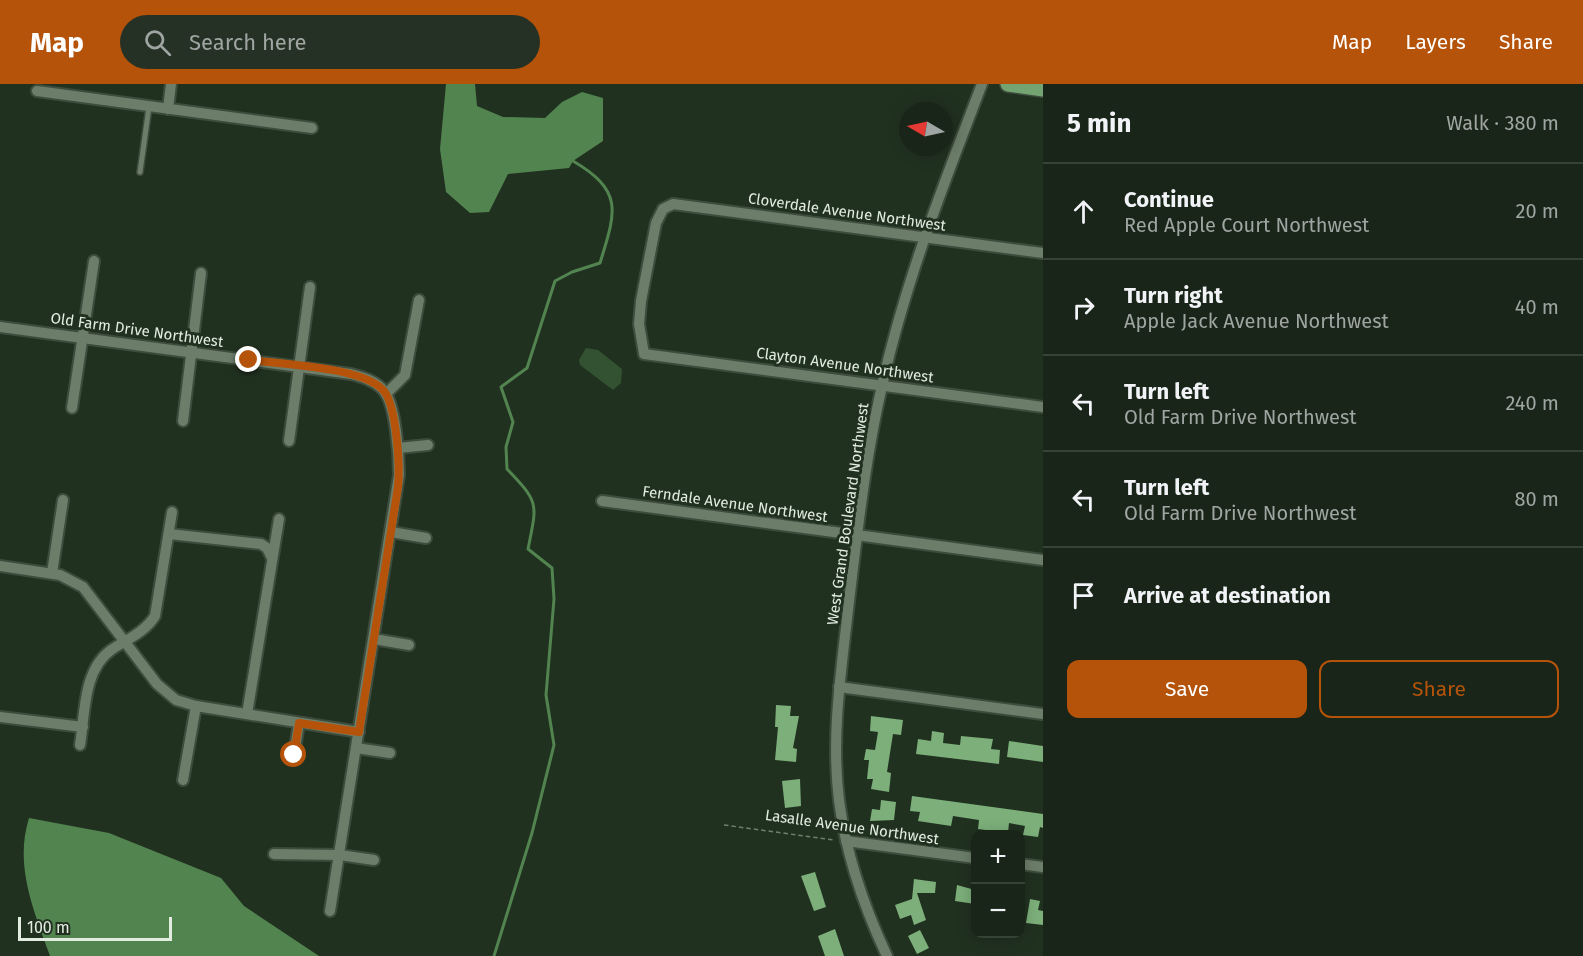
<!DOCTYPE html>
<meta charset="utf-8">
<style>
body{margin:0;font-family:"Fira Sans",sans-serif;background:#263125;color:#f1f3f6}
.controls{position:absolute;right:18px;bottom:18px;display:grid;overflow:hidden;border-radius:12px;box-shadow:0 3px 15px #0003}
.controls button{width:54px;height:54px;display:grid;place-items:center;padding:0;border:0;border-bottom:2px solid #374237;background:#192518;color:#f1f3f6;font:30px sans-serif}
.compass{position:absolute;left:899px;top:18px;width:54px;height:54px;border-radius:50%;background:#192518;box-shadow:0 3px 15px #0003;rotate:279deg}
.scale{position:absolute;left:18px;bottom:15px;width:154px;box-sizing:border-box;padding-left:6px;border:3px solid #e2ece1;border-top:0;font-size:16px;line-height:21px;white-space:nowrap;color:#e2ece1;-webkit-text-stroke:4px #213120;paint-order:stroke}
.stop{position:absolute;width:18px;height:18px;margin:-14px;border:4px solid #b45309;border-radius:50%;background:#fff}
.stop.end{background:#b45309;border-color:#fff;box-shadow:0 2px 6px #0008}
.list{margin:0;padding:0;list-style:none}
h2{display:flex;justify-content:space-between;align-items:center;height:78px;margin:0;padding:0 24px;font-size:26px}
h2 small{font-size:20px;font-weight:400;color:#9fa5a2}
.list li{display:grid;grid-template-columns:39px 1fr auto;gap:18px;align-items:center;box-sizing:border-box;height:96px;padding:0 24px;border-top:2px solid #374237}
.list b{display:block;font-size:22px;white-space:nowrap}
.list p{margin:0;font-size:20px;white-space:nowrap;color:#9fa5a2}
.list em{font-size:20px;font-style:normal;color:#9fa5a2}
.actions{display:flex;gap:12px;padding:18px 24px}
.actions a{flex:1;padding:14px 0;border:2px solid #b45309;border-radius:12px;text-align:center;font-size:21px;color:#b45309}
.actions .main{background:#b45309;color:#fff}
.icon{flex:none;width:33px;height:33px;fill:none;stroke:currentColor;stroke-width:2;stroke-linecap:round;stroke-linejoin:round}
.map{position:relative;flex:none;width:1043px;height:872px;overflow:hidden}
header{display:flex;align-items:center;gap:36px;box-sizing:border-box;height:84px;padding:0 30px;background:#b45309;color:#fff}
header strong{font-size:28px}
nav{display:flex;gap:33px;margin-inline-start:auto;font-size:21px}
.search{width:420px;height:54px;background:#263125;display:flex;align-items:center;gap:15px;box-sizing:border-box;padding:0 21px;border-radius:33px;color:#9fa5a2;font-size:22px}
main{display:flex}
aside{flex:1;background:#192518}
.map>svg:first-child{display:block}
.green{fill:#335231}
.water{fill:#528450}
.lines{fill:none;stroke-linecap:round;stroke-linejoin:round}
.stream{stroke:#528450;stroke-width:3}
.building{fill:#7caf7a}
.service-casing{stroke:#3e4c3d;stroke-width:8}
.minor-casing{stroke:#3e4c3d;stroke-width:14}
.primary-casing{stroke:#3e4c3d;stroke-width:18}
.path{stroke:#717f70;stroke-width:1.5;stroke-dasharray:4.5 3;stroke-linecap:butt}
.service{stroke:#6c7e6a;stroke-width:5}
.minor{stroke:#6c7e6a;stroke-width:10}
.primary{stroke:#73a471;stroke-width:15}
.route{stroke:#b45309;stroke-width:8}
.labels{text-anchor:middle;stroke-width:6;stroke-linejoin:round;paint-order:stroke}
.street-label{font-size:15px;fill:#e2ece1;stroke:#213120}
</style>
<header>
<strong>Map</strong>
<div class="search"><svg class="icon" aria-label="search" viewBox="0 0 24 24"><circle cx="10" cy="10" r="6"/><path d="M15 15l6 6"/></svg>Search here</div>
<nav><a>Map</a><a>Layers</a><a>Share</a></nav>
</header>
<main>
<div class="map">
<svg width="1043" height="872" viewBox="0 0 1043 872">
<rect width="100%" height="100%" fill="#213120"/>
<!-- green -->
<path class="green" d="M586,264L598,266L622,285L621,299L613,306L580,281L579,276Z"/>
<!-- water -->
<g class="water">
<path d="M446,0H475L477,22L503,33L545,34L562,18L582,8L603,14V57L573,77L569,84L508,90L489,128L470,129L446,108L440,65Z"/>
<path d="M29,734L109,749L221,794L244,822L319,872H50C34,827 14,782 29,734Z"/>
</g>
<g class="lines">
<!-- stream -->
<path class="stream" d="M494,872L532,749L554,661L546,611L554,515L552,484L528,465C537,420 540,419 507,385L506,363L513,338L501,303L527,284L555,197L572,188L600,179C616,127 624,107 573,77"/>
</g>
<!-- building -->
<g class="building">
<path d="M776,621L791,622L790,632H799L793,664L797,665L796,678L775,676L778,643H775Z"/>
<path d="M871,632L903,636L901,651L893,650L887,688L891,689L889,708L871,705L873,695H867L869,676H864L866,665L875,666L878,648L870,647Z"/>
<path d="M932,647L944,649L943,659L960,661L961,652L993,655L991,665L1000,666L999,680L916,670L918,655L931,657Z"/>
<path d="M1009,657L1043,662V678L1007,673Z"/>
<path d="M800,695L801,722L785,724L782,697Z"/>
<path d="M912,712L1043,730V744L1040,743L1038,753L1023,751L1025,742L1009,739L1008,749L978,745L979,736L953,732L951,742L918,737L920,728L910,727Z"/>
<path d="M881,716L896,718L894,736L870,737L872,725L880,726Z"/>
<path d="M815,788L826,823L814,827L801,792Z"/>
<path d="M914,795L936,798L935,809H917L926,836L914,841L911,831L900,835L895,821L912,815Z"/>
<path d="M957,801L975,806V820L955,817Z"/>
<path d="M1030,815L1040,817L1038,826L1043,827V841L1026,839Z"/>
<path d="M835,845L844,872H825L818,852Z"/>
<path d="M920,846L929,864L917,870L908,852Z"/>
</g>
<g class="lines">
<!-- service casing -->
<g class="service-casing">
<path id="service" d="M140,88L149,23"/>
</g>
<!-- minor casing -->
<g class="minor-casing">
<g id="minor">
<path d="M37,7L312,44"/>
<path d="M168,25L171,0"/>
<path d="M1043,169L673,120L663,125L656,139L641,217L639,240L644,270L1043,323"/>
<path d="M0,243L351,290C363,293 376,297 384,307C396,322 399,372 399,391L330,827"/>
<path d="M386,310L405,291L419,216"/>
<path d="M72,324L94,177"/>
<path d="M183,337L201,189"/>
<path d="M289,357L310,203"/>
<path d="M398,364L428,361"/>
<path d="M602,417L1043,476"/>
<path d="M391,448L426,454"/>
<path d="M169,450L261,460L267,464L272,474"/>
<path d="M0,482L60,491L83,503L157,600L176,616L196,622L359,648"/>
<path d="M52,489L63,416"/>
<path d="M374,555L409,561"/>
<path d="M839,603L1043,630"/>
<path d="M247,630L279,435"/>
<path d="M0,633L83,643"/>
<path d="M80,661C85,630 83,586 111,566C126,556 145,548 155,532L172,428"/>
<path d="M356,664L390,669"/>
<path d="M294,671L299,639"/>
<path d="M183,696L196,622"/>
<path d="M846,757L975,774"/>
<path d="M274,770L340,771L374,776"/>
<path d="M1020,780L1043,783"/>
<path d="M887,872C864,823 846,771 839,716C831,653 841,589 848,526C857,451 865,375 882,302C905,198 944,99 982,0"/>
</g>
</g>
<!-- primary casing -->
<g class="primary-casing">
<path id="primary" d="M1008,0L1043,5"/>
</g>
<!-- path -->
<path class="path" d="M724,741L834,756"/>
<!-- service -->
<use href="#service" class="service"/>
<!-- minor -->
<use href="#minor" class="minor"/>
<!-- primary -->
<use href="#primary" class="primary"/>
</g>
<g class="lines">
<!-- route -->
<path class="route" d="M249,276C281,280 360,283 382,305C397,318 400,384 398,403L359,648L299,639L294,671"/>
</g>
<g class="labels">
<!-- street labels -->
<g class="street-label">
<text transform="translate(847 128) rotate(8)" y="5">Cloverdale Avenue Northwest</text>
<text transform="translate(137 246) rotate(8)" y="5">Old Farm Drive Northwest</text>
<text transform="translate(845 281) rotate(8)" y="5">Clayton Avenue Northwest</text>
<text transform="translate(735 420) rotate(8)" y="5">Ferndale Avenue Northwest</text>
<text transform="translate(848 430) rotate(-82)" y="5">West Grand Boulevard Northwest</text>
<text transform="translate(852 743) rotate(8)" y="5">Lasalle Avenue Northwest</text>
</g>
</g>
</svg>
<div class="controls">
<button>+</button>
<button>−</button>
</div>
<svg class="compass" viewBox="-18 -18 36 36"><path d="M0-13l5 13h-10z" fill="#e53935"/><path d="M0 13l5-13h-10z" fill="#9fa5a2"/></svg>
<div class="scale">100 m</div>
<div class="stop" style="left:294px;top:671px"></div>
<div class="stop end" style="left:249px;top:276px"></div>
</div>
<aside>
<h2>5 min<small>Walk · 380 m</small></h2>
<ul class="list">
<li><svg class="icon" aria-label="ahead" viewBox="0 0 24 24"><path d="M12 20V5M6 11l6-6 6 6"/></svg><div><b>Continue</b><p>Red Apple Court Northwest</p></div><em>20 m</em></li>
<li><svg class="icon" aria-label="right" viewBox="0 0 24 24"><path d="M7 20v-9h11M14 6l5 5-5 5"/></svg><div><b>Turn right</b><p>Apple Jack Avenue Northwest</p></div><em>40 m</em></li>
<li><svg class="icon" aria-label="left" viewBox="0 0 24 24"><path d="M17 20v-9H6M10 6l-5 5 5 5"/></svg><div><b>Turn left</b><p>Old Farm Drive Northwest</p></div><em>240 m</em></li>
<li><svg class="icon" aria-label="left" viewBox="0 0 24 24"><path d="M17 20v-9H6M10 6l-5 5 5 5"/></svg><div><b>Turn left</b><p>Old Farm Drive Northwest</p></div><em>80 m</em></li>
<li><svg class="icon" aria-label="arrive" viewBox="0 0 24 24"><path d="M6 21V4h12l-3 4 3 4H6"/></svg><div><b>Arrive at destination</b></div></li>
</ul>
<div class="actions"><a class="main">Save</a><a>Share</a></div>
</aside>
</main>
